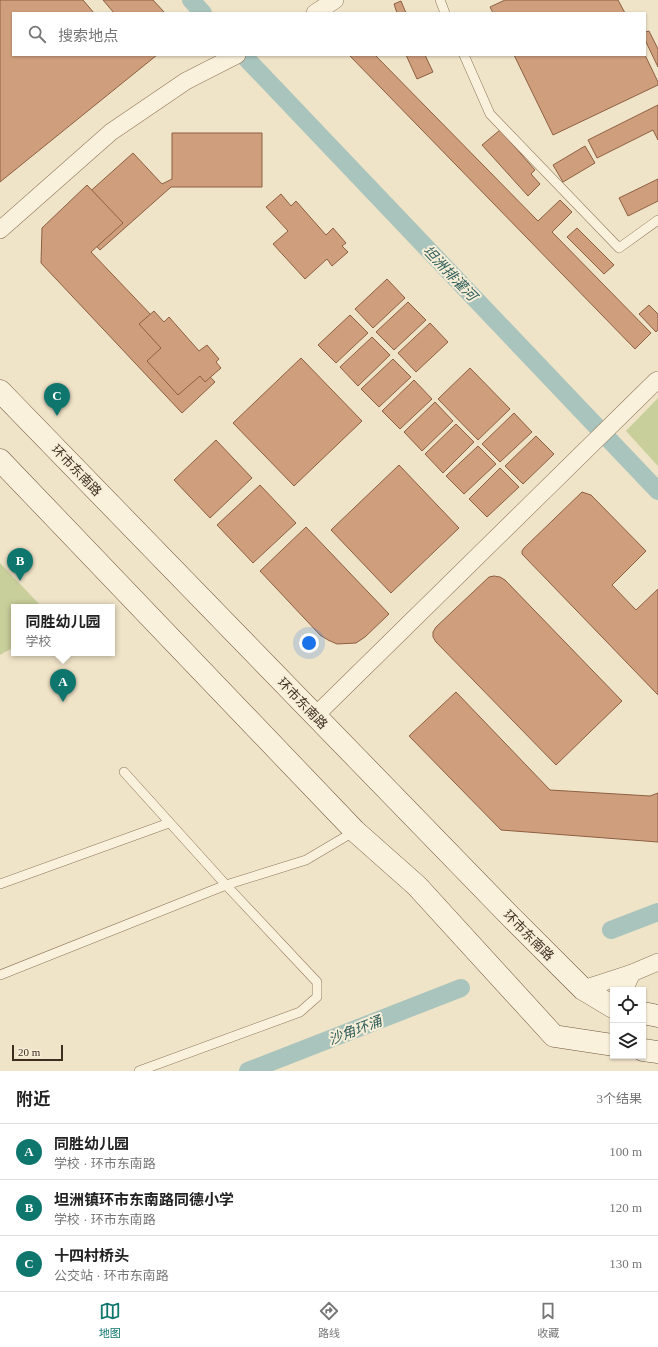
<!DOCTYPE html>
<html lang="zh">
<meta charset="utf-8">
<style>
body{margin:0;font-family:"Times New Roman","Noto Sans SC",serif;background:#f2f2f2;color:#222}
.controls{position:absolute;right:12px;bottom:12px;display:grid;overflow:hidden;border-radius:0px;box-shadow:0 1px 3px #0004}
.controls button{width:36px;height:36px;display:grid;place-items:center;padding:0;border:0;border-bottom:1px solid #e0e0e0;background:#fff;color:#222;font:20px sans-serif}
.scale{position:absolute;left:12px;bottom:10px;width:51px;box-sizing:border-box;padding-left:4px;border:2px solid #3d2e20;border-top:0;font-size:11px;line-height:14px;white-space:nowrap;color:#3d2e20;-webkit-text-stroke:3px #f7eed8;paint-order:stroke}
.you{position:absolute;left:309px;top:643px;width:14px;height:14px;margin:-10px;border:3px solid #fff;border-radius:50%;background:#1a73e8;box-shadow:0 0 0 6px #1a73e833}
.badge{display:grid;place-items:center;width:26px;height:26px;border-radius:50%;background:#0f766e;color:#fff;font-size:13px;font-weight:700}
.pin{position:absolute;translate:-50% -33px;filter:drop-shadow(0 1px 2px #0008)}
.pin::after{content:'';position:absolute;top:21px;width:14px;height:12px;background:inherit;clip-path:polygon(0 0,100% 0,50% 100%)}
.popup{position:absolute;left:11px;top:604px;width:104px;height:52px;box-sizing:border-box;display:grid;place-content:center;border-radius:0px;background:#fff;filter:drop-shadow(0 1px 3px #0005);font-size:13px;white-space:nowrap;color:#767676}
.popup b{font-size:15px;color:#222}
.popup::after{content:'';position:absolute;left:50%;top:100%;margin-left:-8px;border:8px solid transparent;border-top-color:#fff}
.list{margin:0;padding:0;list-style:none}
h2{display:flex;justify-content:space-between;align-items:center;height:52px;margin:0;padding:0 16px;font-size:17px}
h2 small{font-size:13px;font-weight:400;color:#767676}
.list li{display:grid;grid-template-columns:26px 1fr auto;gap:12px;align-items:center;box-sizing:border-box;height:56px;padding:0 16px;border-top:1px solid #e0e0e0}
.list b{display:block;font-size:15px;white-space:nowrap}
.list p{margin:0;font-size:13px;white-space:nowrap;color:#767676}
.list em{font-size:13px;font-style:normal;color:#767676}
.icon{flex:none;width:22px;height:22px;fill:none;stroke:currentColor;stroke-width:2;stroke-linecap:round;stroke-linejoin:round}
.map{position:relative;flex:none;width:658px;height:1071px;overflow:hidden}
.search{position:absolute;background:#fff;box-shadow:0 1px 3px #0004;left:12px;right:12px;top:12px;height:44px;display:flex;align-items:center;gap:10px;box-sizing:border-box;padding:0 14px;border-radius:0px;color:#767676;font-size:15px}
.sheet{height:220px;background:#fff}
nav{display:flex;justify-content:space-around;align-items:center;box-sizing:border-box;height:56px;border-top:1px solid #e0e0e0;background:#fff;font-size:11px;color:#767676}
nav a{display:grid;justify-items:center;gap:2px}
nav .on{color:#0f766e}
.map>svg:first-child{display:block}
.green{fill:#c9cf9b}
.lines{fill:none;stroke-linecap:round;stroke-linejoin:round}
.canal{stroke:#a9c4bc;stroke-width:18}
.building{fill:#cf9f7d;stroke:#8d5f41}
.service-casing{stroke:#8d765c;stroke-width:10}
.minor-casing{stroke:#8d765c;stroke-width:18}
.secondary-casing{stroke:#6f573f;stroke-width:23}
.service{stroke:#faf1dc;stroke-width:9}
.minor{stroke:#faf1dc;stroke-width:17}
.secondary{stroke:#faf1dc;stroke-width:22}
.labels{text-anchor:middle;stroke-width:4;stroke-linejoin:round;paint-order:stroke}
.street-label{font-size:13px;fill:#3d2e20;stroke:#f7eed8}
.water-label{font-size:14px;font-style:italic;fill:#2f5d5a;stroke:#f7eed8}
</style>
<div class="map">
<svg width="658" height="1071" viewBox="0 0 658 1071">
<rect width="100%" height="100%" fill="#f0e4c8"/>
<!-- green -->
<g class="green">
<path d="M658,398V466L626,431Z"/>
<path d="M0,563L42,607H14V647L0,655Z"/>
</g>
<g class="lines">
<!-- canal -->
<g class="canal">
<path d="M191,0L203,13"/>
<path d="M243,55L658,491"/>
<path d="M611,930L658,912"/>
<path d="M248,1071L461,988"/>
</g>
</g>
<!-- building -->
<g class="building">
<path d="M0,0H83L94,13H13V55H157L0,182Z"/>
<path d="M103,0H153L165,13H114Z"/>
<path d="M505,0H618L625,13H493L490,7Z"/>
<path d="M401,1L406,13H397L394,4Z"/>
<path d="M649,31L658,49V67L645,40V32Z"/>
<path d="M349,55H375L538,221L560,200L572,212L552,232L651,333L635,349Z"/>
<path d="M406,55H425L433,72L417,79Z"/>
<path d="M514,55H645L658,82V85L553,135Z"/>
<path d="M658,105V140L653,130L597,158L588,140Z"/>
<path d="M500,130L535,170L531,174L540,184L528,196L482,145Z"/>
<path d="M172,133H262V187H171L100,250L66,213L133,153L162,184L172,179Z"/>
<path d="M585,146L595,163L563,182L553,165Z"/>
<path d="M658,179V201L628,216L619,198Z"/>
<path d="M87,185L123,223L91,252L215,382L182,413L41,263L42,228Z"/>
<path d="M281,194L291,206L296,201L326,235L333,228L346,243L342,246L348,252L332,266L327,259L305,279L273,244L288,231L266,207Z"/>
<path d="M577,228L614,265L604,274L567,237Z"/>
<path d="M387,279L405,298L373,328L355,309Z"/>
<path d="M408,302L426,320L394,350L376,332Z"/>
<path d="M649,305L658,314V330L656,332L639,314Z"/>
<path d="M154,311L164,322L169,317L199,351L207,345L219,359L216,362L221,368L205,382L200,376L178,395L147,361L161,348L139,324Z"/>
<path d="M350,315L368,333L336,363L318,345Z"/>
<path d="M430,323L448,342L416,372L398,353Z"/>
<path d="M372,337L390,355L358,386L340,367Z"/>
<path d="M301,358L362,421L294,486L233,423Z"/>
<path d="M393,359L411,377L379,407L361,389Z"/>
<path d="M470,368L510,409L478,440L438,399Z"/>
<path d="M414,380L432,399L400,429L382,411Z"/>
<path d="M435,402L453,421L422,451L404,432Z"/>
<path d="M514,413L532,432L500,462L482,444Z"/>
<path d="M456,424L474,442L443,473L425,454Z"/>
<path d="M536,436L554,454L523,484L505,466Z"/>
<path d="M216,440L252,478L210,518L174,480Z"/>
<path d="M478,446L496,464L464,494L446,476Z"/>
<path d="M399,465L459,528L391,593L331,530Z"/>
<path d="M500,468L519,487L487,517L469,499Z"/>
<path d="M260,485L296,523L253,563L217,525Z"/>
<path d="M582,492L591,495L646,551L612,585L636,610L658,589V695L522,554V551L524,548Z"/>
<path d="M306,527L389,614L365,637L356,643L337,644L328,640L320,635L260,571Z"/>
<path d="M494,576L500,577L505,580L622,701L556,765L436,642L433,637V632L436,627L489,577Z"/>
<path d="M456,692L550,790L650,796L658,793V842L501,830L409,736Z"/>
</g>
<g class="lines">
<!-- service casing -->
<g class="service-casing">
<g id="service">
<path d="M440,0L445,13"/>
<path d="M464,55L490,114L619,248L658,220"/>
<path d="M124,772L226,885L317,982V997L300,1012L139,1071"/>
<path d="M0,884L169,823"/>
<path d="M0,975L226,885L306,860L355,831"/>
</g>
</g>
<!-- minor casing -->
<g class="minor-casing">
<g id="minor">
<path d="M315,13L335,0"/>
<path d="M0,230L111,132L186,81L237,55"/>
<path d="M315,716L656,381L658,380"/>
<path d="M632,973L658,962"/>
<path d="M583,989L632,973L624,990"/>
</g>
</g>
<!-- secondary casing -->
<g class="secondary-casing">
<g id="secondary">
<path d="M0,391L510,916L583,989L613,1007"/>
<path d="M0,460L355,831L417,886L554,1036L613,1045"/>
<path d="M643,1013L658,1016"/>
<path d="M643,1050L658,1052"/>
</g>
</g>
<!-- service -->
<use href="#service" class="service"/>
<!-- minor -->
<use href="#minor" class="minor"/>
<!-- secondary -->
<use href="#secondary" class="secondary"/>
</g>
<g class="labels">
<!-- street labels -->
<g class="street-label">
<text transform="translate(77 470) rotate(46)" y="5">环市东南路</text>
<text transform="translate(303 703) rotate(46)" y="5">环市东南路</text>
<text transform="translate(529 935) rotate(45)" y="5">环市东南路</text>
</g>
<!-- water labels -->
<g class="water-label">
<text transform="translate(450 273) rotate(46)" y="5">坦洲排灌河</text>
<text transform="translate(355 1030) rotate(-21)" y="5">沙角环涌</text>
</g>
</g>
</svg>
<div class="controls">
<button><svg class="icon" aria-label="locate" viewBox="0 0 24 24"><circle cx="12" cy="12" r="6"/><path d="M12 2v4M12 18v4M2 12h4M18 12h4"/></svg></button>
<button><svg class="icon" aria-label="layers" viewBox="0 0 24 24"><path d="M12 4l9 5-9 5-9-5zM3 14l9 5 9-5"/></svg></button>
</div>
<div class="scale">20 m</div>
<div class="you"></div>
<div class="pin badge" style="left:63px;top:702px">A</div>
<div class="popup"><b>同胜幼儿园</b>学校</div>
<div class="pin badge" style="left:20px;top:581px">B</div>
<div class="pin badge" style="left:57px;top:416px">C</div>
<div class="search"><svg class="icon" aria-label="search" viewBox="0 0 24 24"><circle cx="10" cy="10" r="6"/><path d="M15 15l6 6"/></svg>搜索地点</div>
</div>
<section class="sheet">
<h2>附近<small>3个结果</small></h2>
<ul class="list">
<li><span class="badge">A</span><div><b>同胜幼儿园</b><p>学校 · 环市东南路</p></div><em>100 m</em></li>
<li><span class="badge">B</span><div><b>坦洲镇环市东南路同德小学</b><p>学校 · 环市东南路</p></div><em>120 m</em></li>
<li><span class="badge">C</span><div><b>十四村桥头</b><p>公交站 · 环市东南路</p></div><em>130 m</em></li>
</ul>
</section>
<nav>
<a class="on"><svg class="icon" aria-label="map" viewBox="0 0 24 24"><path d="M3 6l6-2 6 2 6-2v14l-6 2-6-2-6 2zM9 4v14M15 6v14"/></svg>地图</a>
<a><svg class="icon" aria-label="directions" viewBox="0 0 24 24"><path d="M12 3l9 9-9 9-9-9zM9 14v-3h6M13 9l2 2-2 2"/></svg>路线</a>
<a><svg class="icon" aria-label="saved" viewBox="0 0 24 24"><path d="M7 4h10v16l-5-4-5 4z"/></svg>收藏</a>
</nav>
